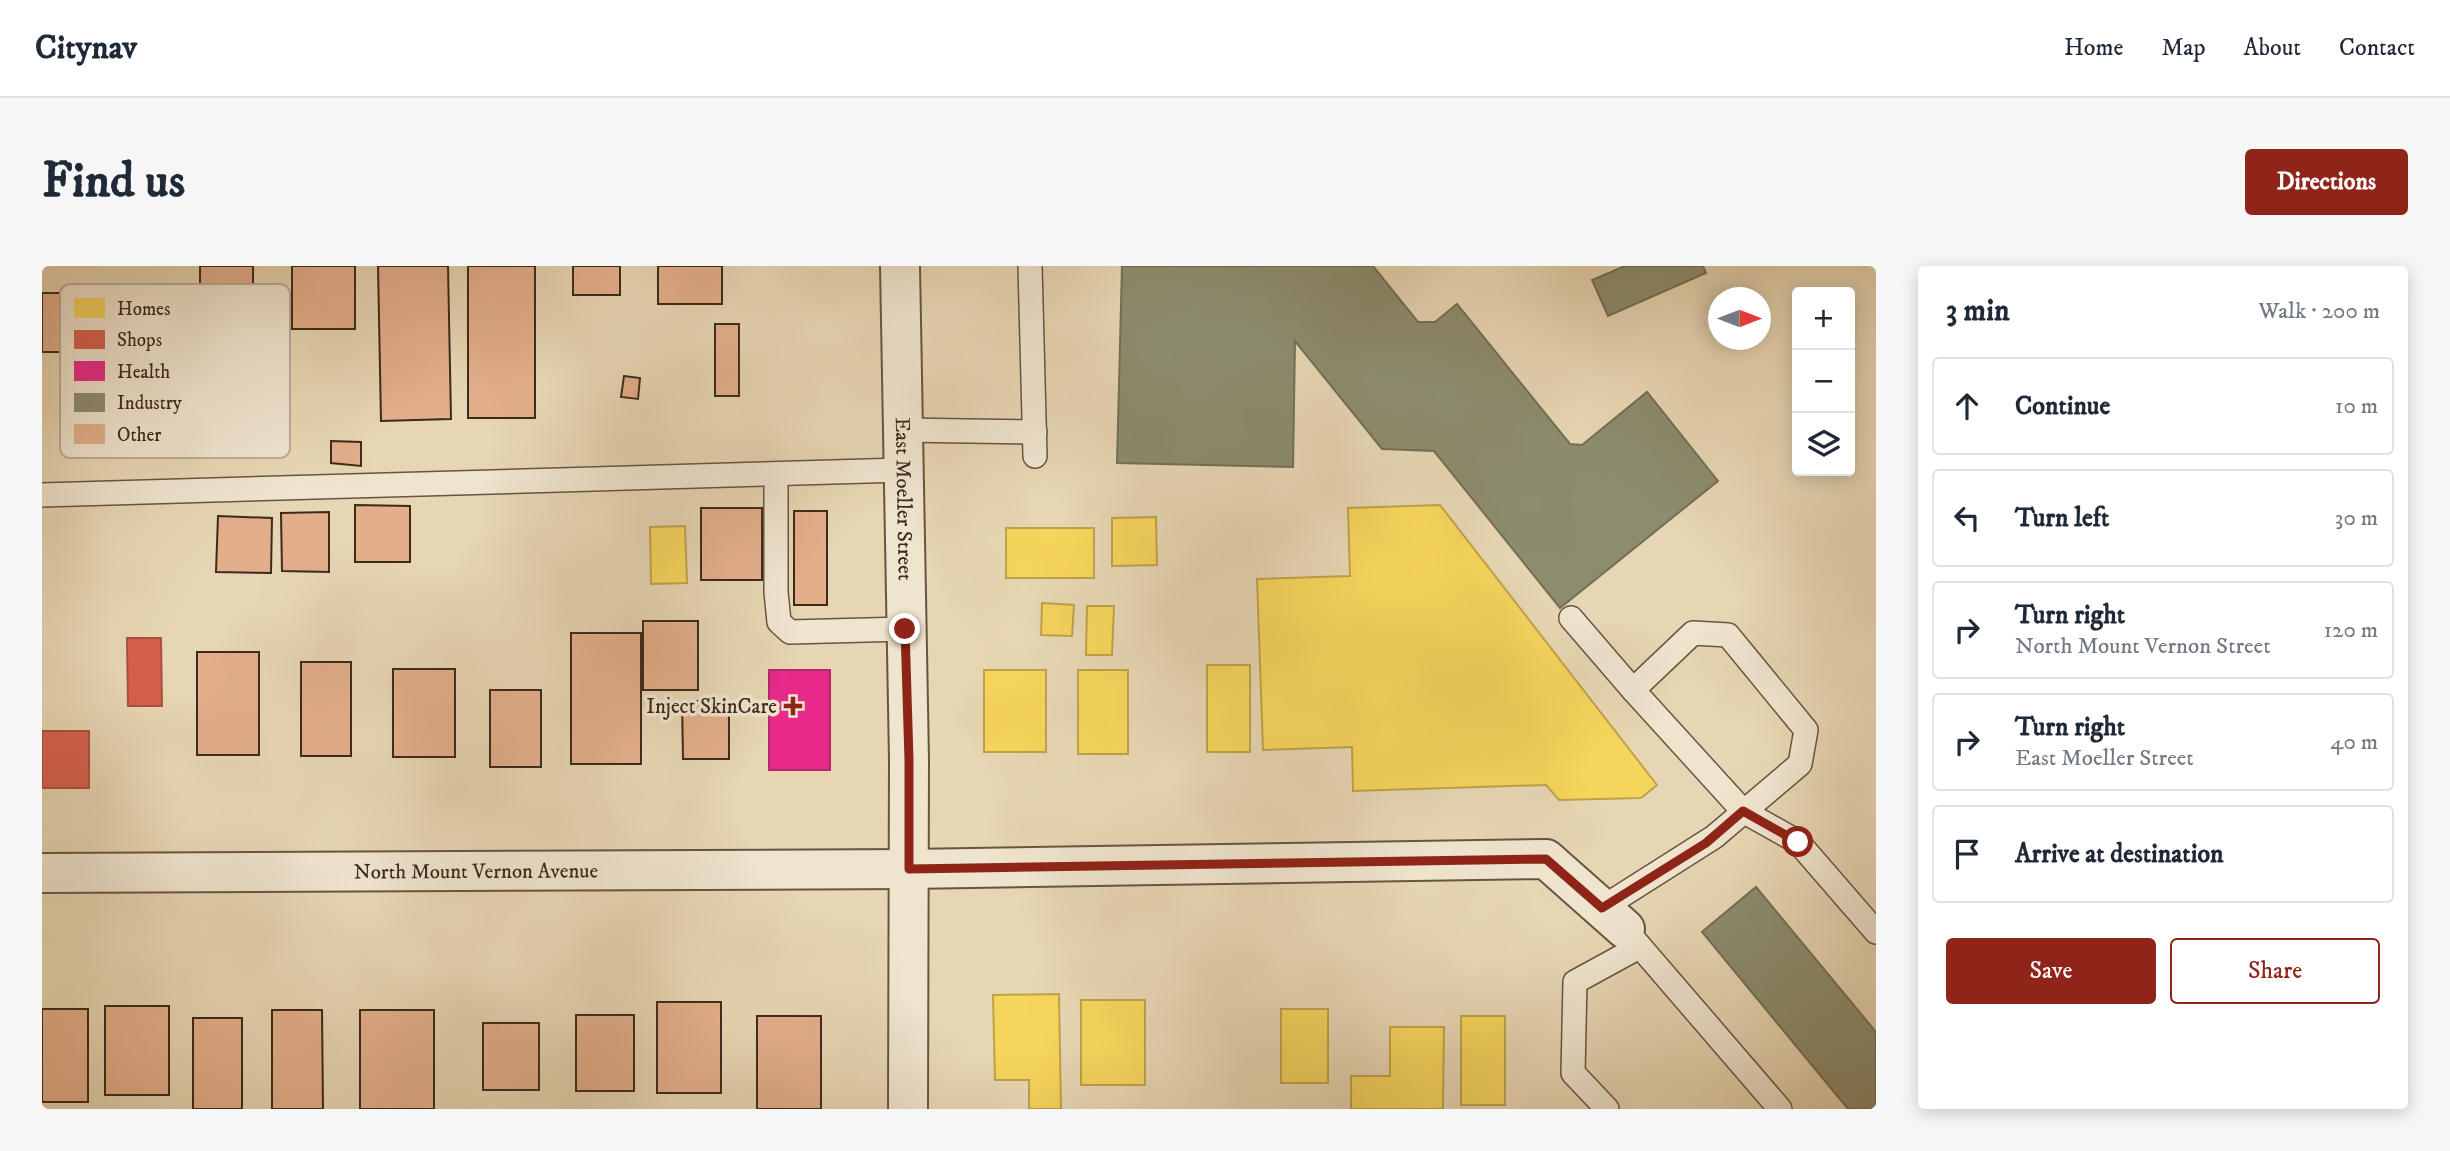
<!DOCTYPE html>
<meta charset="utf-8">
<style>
body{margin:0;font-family:"IM FELL DW Pica",serif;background:#f6f6f7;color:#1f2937}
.controls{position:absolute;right:21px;top:21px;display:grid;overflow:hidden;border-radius:7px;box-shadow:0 4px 18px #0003}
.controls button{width:63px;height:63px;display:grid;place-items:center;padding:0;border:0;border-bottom:2px solid #e0e1e3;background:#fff;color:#1f2937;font:35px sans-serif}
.compass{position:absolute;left:1666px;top:21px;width:63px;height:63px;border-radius:50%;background:#fff;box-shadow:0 4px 18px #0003;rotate:90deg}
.stop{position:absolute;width:21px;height:21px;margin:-16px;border:5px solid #8f2418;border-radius:50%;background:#fff}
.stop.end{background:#8f2418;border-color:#fff;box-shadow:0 2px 7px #0008}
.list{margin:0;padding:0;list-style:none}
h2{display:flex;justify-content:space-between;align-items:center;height:91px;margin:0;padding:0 28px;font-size:30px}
h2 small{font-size:23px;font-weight:400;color:#747a83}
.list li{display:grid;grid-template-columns:46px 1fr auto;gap:21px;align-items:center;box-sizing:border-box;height:98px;margin:0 14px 14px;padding:0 14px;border:2px solid #e0e1e3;border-radius:7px}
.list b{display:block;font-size:26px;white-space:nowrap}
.list p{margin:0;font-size:23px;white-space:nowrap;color:#747a83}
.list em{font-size:23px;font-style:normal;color:#747a83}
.actions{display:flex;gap:14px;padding:21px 28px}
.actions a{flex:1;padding:16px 0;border:2px solid #8f2418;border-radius:7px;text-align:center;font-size:24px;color:#8f2418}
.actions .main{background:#8f2418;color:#fff}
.icon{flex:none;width:38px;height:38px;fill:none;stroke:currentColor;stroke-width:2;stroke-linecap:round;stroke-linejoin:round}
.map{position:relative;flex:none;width:1834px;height:843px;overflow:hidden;border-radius:7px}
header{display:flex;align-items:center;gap:42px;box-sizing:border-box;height:98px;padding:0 35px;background:#fff;border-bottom:2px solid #e0e1e3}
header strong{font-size:33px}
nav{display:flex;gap:38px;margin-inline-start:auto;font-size:24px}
.intro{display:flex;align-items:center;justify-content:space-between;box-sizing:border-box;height:168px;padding:0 42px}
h1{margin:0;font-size:49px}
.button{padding:18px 32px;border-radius:7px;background:#8f2418;color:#fff;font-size:24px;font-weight:700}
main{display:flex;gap:42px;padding:0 42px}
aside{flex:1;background:#fff;border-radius:7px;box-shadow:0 4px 18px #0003}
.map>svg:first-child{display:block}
.homes{fill:#f6d55c;stroke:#bea249;stroke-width:2}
.shops{fill:#d6604d;stroke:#a8503e;stroke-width:2}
.health{fill:#e7298a;stroke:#b42969;stroke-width:2}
.industry{fill:#8c8c6e;stroke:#746f55;stroke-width:2}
.building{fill:#e3af8b;stroke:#3c2a1c;stroke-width:2}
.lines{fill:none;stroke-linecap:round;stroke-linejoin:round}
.lane-casing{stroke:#675542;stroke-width:26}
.street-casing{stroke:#675542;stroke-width:42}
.lane{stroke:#efe4ce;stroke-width:23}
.street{stroke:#efe4ce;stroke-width:38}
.route{stroke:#8f2418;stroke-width:9}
.poi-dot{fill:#8f2418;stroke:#efe4ce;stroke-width:2.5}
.labels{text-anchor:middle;stroke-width:7;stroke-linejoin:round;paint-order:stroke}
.street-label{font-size:21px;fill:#3c2a1c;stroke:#efe4ce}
.poi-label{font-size:21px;fill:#3c2a1c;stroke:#efe4ce;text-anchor:end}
.key{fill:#efe4ce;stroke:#b9ac99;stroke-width:2}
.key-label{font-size:19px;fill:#3c2a1c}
</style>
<header>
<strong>Citynav</strong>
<nav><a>Home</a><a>Map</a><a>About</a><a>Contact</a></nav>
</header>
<div class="intro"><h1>Find us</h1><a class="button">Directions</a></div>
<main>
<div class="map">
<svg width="1834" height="843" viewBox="0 0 1834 843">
<rect width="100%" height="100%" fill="#e7d6b3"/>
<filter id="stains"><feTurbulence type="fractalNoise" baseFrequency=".00286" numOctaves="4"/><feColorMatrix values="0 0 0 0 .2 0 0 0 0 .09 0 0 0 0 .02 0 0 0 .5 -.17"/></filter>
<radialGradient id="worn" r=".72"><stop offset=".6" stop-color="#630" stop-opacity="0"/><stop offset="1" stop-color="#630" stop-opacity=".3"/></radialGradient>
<!-- homes -->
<g class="homes">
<path d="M1398,239L1615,519L1599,532L1517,534L1504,519L1311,525L1310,481L1221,484L1215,313L1308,310L1306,242Z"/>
<path d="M1114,251L1115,299L1070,300V252Z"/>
<path d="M643,260L645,317L609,318L608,261Z"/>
<rect x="964" y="262" width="88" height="50"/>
<path d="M1000,337L1032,339L1030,370L999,369Z"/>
<path d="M1045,340H1072L1070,389H1044Z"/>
<rect x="1165" y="399" width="43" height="87"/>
<rect x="942" y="404" width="62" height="82"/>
<rect x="1036" y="404" width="50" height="84"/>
<path d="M1017,728L1019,843H987V814H953L951,729Z"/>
<rect x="1039" y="734" width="64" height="85"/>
<rect x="1239" y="743" width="47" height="74"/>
<rect x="1419" y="750" width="44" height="89"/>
<path d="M1348,761H1402L1401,843H1309V810H1348Z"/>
</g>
<!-- shops -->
<g class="shops">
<path d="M85,372H119L120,440H86Z"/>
<rect x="0" y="465" width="47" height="57"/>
</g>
<!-- health -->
<rect class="health" x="727" y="404" width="61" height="100"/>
<!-- industry -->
<g class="industry">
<path d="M1080,0H1331L1376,56H1393L1415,38L1528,178L1540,179L1605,126L1676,215L1518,342L1392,185L1340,183L1253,75L1251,201L1075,197Z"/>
<path d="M1583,0H1661L1664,7L1566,50L1550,14Z"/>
<path d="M1714,621L1834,766V843H1806L1660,666Z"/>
</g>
<!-- building -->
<g class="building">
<rect x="158" y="0" width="53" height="52"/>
<rect x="250" y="0" width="63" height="63"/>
<path d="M336,0H406L409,153L339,155Z"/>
<rect x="426" y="0" width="67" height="152"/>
<rect x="531" y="0" width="47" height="29"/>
<rect x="616" y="0" width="64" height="38"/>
<rect x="0" y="27" width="108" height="59"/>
<rect x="673" y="58" width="24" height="72"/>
<path d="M582,110L598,112L596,133L579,131Z"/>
<path d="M289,175L319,176V200L289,197Z"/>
<path d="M313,239L368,240V296H313Z"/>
<rect x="659" y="242" width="61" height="72"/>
<rect x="752" y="245" width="33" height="94"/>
<path d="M287,246V306L240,305L239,247Z"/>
<path d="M176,250L230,252L229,307L174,306Z"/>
<rect x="601" y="355" width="55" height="69"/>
<rect x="529" y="367" width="70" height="131"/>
<rect x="155" y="386" width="62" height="103"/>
<rect x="259" y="396" width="50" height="94"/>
<rect x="351" y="403" width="62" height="88"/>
<rect x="448" y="424" width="51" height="77"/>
<path d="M640,435H687V493H641Z"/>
<rect x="615" y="736" width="64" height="91"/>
<rect x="63" y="740" width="64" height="89"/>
<rect x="0" y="743" width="46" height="93"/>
<path d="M230,744H280L281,843H230Z"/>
<rect x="318" y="744" width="74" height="99"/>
<rect x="534" y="749" width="58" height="76"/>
<rect x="715" y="750" width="64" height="93"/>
<rect x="151" y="752" width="49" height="91"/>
<rect x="441" y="757" width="56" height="67"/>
</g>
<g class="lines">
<!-- lane casing -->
<g class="lane-casing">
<g id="lane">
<path d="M988,0L993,190"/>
<path d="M860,164L993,166"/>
<path d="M734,208V326L737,356L748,366L863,363"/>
<path d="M0,229L860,204"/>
<path d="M1529,352L1591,424"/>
<path d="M1560,642L1672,571L1758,498L1764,464L1686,369L1651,367L1591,424L1701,545L1756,576L1834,666"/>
<path d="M1583,663L1738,843"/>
<path d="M1565,843L1531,807L1533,716L1597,681"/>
</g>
</g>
<!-- street casing -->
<g class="street-casing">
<g id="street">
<path id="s1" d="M858,0L867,494L866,843"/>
<path id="s2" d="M0,607L867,603L1504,593L1583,663"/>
</g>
</g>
<!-- lane -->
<use href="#lane" class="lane"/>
<!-- street -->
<use href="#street" class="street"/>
</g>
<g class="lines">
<!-- route -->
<path class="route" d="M863,363L867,494V603L1504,593L1560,642L1664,577L1701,545L1756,576"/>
</g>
<!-- markers -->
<path class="poi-dot" d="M747.5 429.5h7v7h7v7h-7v7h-7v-7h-7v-7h7z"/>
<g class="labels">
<!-- street labels -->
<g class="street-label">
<text dy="7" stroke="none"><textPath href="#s1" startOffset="233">East Moeller Street</textPath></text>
<text dy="7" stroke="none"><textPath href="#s2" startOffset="434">North Mount Vernon Avenue</textPath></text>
</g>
<!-- poi labels -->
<g class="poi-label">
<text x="735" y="447">Inject SkinCare</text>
</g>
</g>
<!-- legend -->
<rect x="18" y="18" width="230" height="174" rx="10" class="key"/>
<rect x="32" y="32" width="31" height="20" fill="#f6d55c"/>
<rect x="32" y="64" width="31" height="19" fill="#d6604d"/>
<rect x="32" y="95" width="31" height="20" fill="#e7298a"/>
<rect x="32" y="127" width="31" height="19" fill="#8c8c6e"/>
<rect x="32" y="158" width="31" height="20" fill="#e3af8b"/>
<g class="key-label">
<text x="75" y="49">Homes</text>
<text x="75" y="80">Shops</text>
<text x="75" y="112">Health</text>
<text x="75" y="143">Industry</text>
<text x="75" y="175">Other</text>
</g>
<rect width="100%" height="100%" filter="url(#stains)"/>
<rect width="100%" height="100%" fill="url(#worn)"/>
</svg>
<div class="controls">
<button>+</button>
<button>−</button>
<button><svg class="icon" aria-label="layers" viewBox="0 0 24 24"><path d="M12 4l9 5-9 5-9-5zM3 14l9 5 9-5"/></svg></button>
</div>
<svg class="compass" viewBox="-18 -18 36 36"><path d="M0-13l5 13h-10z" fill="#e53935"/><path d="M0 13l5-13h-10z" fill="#747a83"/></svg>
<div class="stop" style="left:1756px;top:576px"></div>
<div class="stop end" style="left:863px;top:363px"></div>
</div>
<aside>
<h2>3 min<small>Walk · 200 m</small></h2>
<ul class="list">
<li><svg class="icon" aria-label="ahead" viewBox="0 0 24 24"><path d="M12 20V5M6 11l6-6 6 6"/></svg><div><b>Continue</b></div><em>10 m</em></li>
<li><svg class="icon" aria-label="left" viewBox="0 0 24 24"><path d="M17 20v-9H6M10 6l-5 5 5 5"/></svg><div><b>Turn left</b></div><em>30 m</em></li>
<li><svg class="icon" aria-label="right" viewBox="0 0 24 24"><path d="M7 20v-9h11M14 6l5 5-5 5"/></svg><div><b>Turn right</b><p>North Mount Vernon Street</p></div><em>120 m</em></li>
<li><svg class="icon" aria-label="right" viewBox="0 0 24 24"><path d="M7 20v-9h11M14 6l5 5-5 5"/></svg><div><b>Turn right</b><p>East Moeller Street</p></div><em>40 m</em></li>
<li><svg class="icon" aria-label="arrive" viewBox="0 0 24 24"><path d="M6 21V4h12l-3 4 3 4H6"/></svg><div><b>Arrive at destination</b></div></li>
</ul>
<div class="actions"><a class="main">Save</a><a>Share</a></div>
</aside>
</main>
